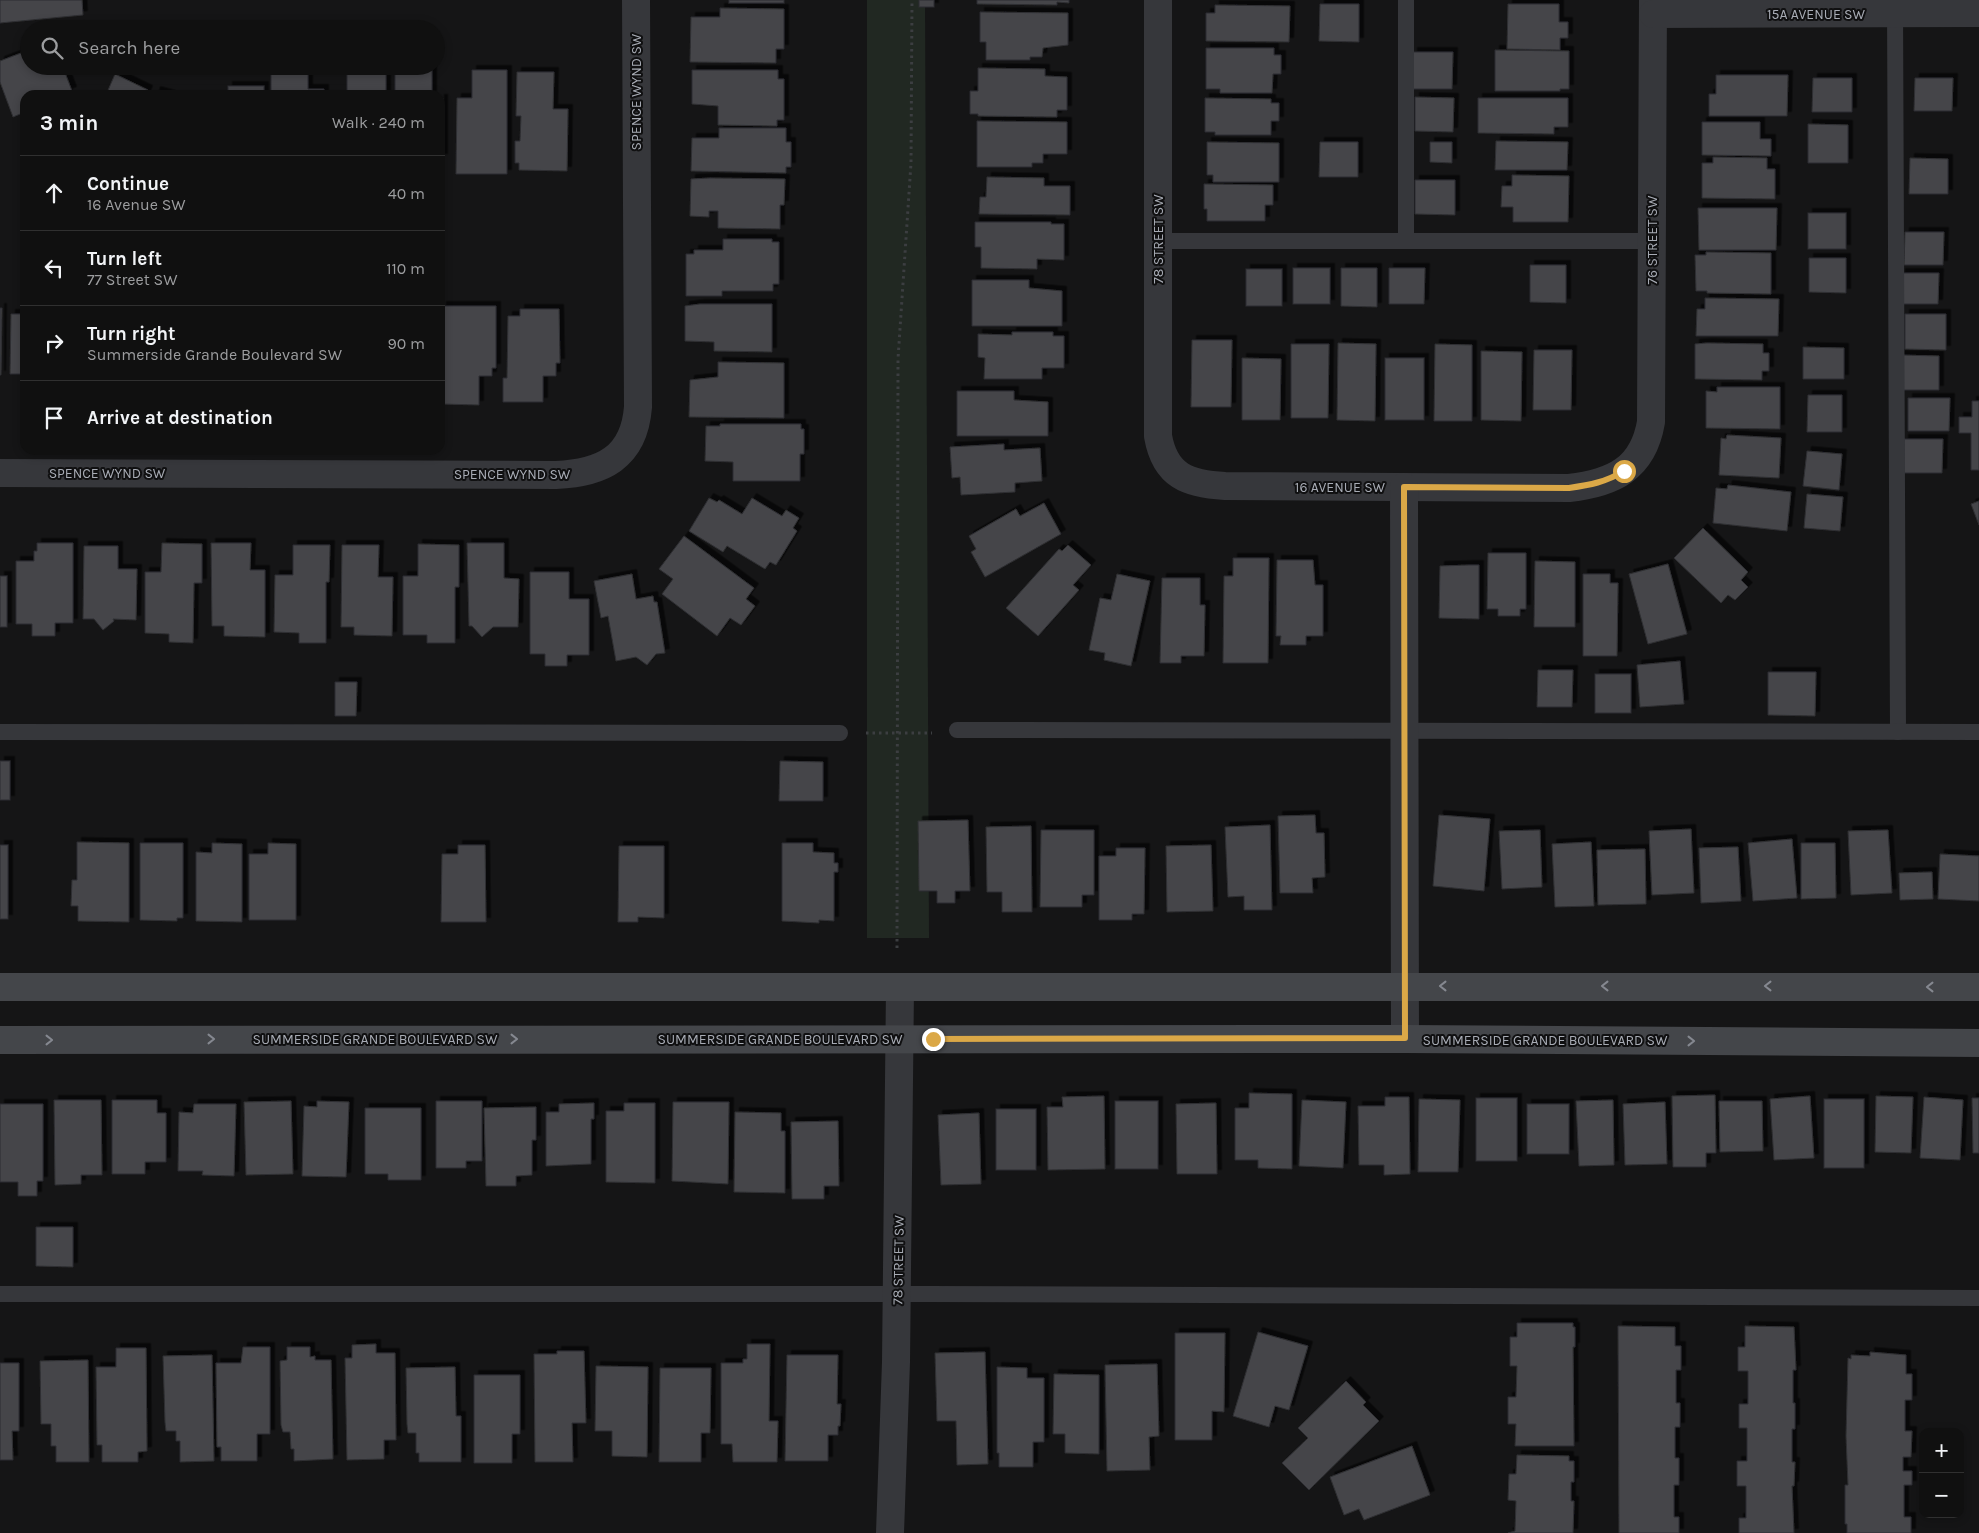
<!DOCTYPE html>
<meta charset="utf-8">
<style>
body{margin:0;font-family:Karla,sans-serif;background:#191919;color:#f1f3f6}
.controls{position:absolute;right:15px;bottom:15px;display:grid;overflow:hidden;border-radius:10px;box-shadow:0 2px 8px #0003}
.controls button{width:45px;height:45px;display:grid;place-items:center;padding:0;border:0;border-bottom:1px solid #303030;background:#101010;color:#f1f3f6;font:25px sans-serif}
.stop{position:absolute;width:15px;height:15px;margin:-11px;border:4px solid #dba847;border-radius:50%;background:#fff}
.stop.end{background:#dba847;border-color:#fff;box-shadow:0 1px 5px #0008}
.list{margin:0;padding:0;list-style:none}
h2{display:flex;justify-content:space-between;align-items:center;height:65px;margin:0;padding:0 20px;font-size:21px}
h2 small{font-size:16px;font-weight:400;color:#9c9d9f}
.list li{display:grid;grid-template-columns:32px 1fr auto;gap:15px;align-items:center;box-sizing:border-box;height:75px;padding:0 20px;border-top:1px solid #303030}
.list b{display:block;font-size:19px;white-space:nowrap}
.list p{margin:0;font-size:16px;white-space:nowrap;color:#9c9d9f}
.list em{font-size:16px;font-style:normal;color:#9c9d9f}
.icon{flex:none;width:28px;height:28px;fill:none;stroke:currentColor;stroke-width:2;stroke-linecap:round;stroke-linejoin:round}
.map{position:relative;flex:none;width:1979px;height:1533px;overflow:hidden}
.search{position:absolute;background:#101010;box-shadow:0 2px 8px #0003;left:20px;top:20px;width:425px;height:55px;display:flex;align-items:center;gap:12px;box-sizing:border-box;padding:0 18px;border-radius:28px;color:#9c9d9f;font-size:19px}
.panel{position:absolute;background:#101010;box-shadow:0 2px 8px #0003;left:20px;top:90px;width:425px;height:365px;border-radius:15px}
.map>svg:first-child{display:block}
.green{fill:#212822}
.building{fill:#444549;stroke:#2f2f32;filter:url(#shadow)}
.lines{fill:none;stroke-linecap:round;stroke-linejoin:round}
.path{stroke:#3c3e41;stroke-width:3;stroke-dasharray:2.5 4;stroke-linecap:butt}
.lane{stroke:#36373b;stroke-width:16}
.street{stroke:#36373b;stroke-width:28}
.secondary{stroke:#44464a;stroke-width:28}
.oneway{stroke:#858890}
.route{stroke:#dba847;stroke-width:6}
.labels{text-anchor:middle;stroke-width:4;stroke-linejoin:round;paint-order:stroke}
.street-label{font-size:14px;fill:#a8acb5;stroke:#101011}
</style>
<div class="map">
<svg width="1979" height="1533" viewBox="0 0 1979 1533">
<defs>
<filter id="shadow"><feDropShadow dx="4.5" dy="-4.5" stdDeviation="0" flood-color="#0009"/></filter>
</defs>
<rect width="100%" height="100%" fill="#151516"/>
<!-- green -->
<path class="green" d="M867,0H925L929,938H867Z"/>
<!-- building -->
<g class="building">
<path d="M0,0H82L83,15L0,23Z"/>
<rect x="729" y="0" width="55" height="3"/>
<rect x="919" y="0" width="15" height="7"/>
<path d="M977,0H1069V3L1057,2V5L977,4Z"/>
<path d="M1320,4H1359V42L1319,41Z"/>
<path d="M1508,4H1559V22H1568V38H1560V50L1507,49Z"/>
<path d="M1215,5L1290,6L1289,42L1206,41V13H1215Z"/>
<path d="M720,8L784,9V49H776V63L690,62L691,17H720Z"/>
<path d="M980,12L1068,13V45L1043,48L1042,57H1030V60H986V42H980Z"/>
<path d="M80,25L81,29H69Z"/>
<path d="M1206,48H1274V55H1281V74H1273L1272,93H1220V89H1206Z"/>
<path d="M29,50V66H75L64,70L72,91L67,93L68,95H25V112L13,117L0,82V61Z"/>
<path d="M1495,50L1569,51V89H1560V91H1495Z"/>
<path d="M1413,52H1453L1452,89H1413Z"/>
<rect x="347" y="68" width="39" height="27"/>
<path d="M978,68L1045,69V76L1067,77V110H1057V117L978,116V114H970V91H978Z"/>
<path d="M271,70L308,71V89H324V95H271Z"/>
<rect x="395" y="70" width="37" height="25"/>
<path d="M472,70H507V174H456L457,98H472Z"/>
<path d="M692,70H778V79H784V120H777V126L718,125V106L692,104Z"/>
<path d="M517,72H554L553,109H568L567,171L519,170V163H515V141H520L521,116H516Z"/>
<path d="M115,74L148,90L146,95H106Z"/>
<path d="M1716,75H1788L1787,116H1709V94H1716Z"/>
<path d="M1813,78H1852V112H1812Z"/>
<path d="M1915,78H1953L1952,111H1914Z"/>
<rect x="228" y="86" width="36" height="9"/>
<path d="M156,91L171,95H155Z"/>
<path d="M1415,97L1454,98L1453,132L1415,131Z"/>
<path d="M1205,98L1271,99V103H1279V121H1271V135H1215V132H1205Z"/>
<path d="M1478,98H1568V127H1554V134L1478,133Z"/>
<rect x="440" y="99" width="3" height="59"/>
<path d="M977,121L1067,122V154H1043V163H1032V167H977Z"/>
<path d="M1702,122H1760V139H1771V156L1702,155Z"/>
<path d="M1808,124L1848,125V163H1808Z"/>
<path d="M719,128H786V142H791V167H786V173L691,171L692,138H719Z"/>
<path d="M1496,141L1568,142L1567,170H1495Z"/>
<path d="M1207,142L1279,143V182H1213V175H1207Z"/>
<path d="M1320,142H1358V177H1319Z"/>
<path d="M1430,142H1452V163L1430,162Z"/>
<path d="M1713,157L1767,158V169H1775V199L1702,198V163H1713Z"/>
<path d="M1910,158L1948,159V194H1909Z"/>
<path d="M1512,175L1569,176L1568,222H1513V207H1501L1502,186H1512Z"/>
<path d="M987,177L1044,178V186H1070V215L979,214L980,197H986Z"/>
<path d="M710,178L785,179L784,205H780V229L718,228V211H709V217L690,216L691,179Z"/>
<path d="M1415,180H1455V215L1415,214Z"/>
<path d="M1204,184L1273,185V205H1265V221H1207V209H1204Z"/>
<path d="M1698,208H1777L1776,250H1699Z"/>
<rect x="1808" y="213" width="38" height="36"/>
<path d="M975,222H1051V224H1064V260L1037,259V269L981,268V247H975Z"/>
<path d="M1905,232H1944L1943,265H1904Z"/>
<path d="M723,239H772V242H779V284H773V291H722V296H686V254H694V250H723Z"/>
<path d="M1706,252L1771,253V294L1707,293V291H1696L1695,255H1706Z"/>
<path d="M1809,258H1846V293L1809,292Z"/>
<path d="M1530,265H1566V303L1530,302Z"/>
<rect x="1293" y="268" width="37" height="36"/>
<path d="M1341,268H1377V307L1341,306Z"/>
<path d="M1389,268H1425L1424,304H1389Z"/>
<rect x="1246" y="269" width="36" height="37"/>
<path d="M1901,273H1939L1938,304H1900Z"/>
<path d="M972,280H1029V288L1062,291V326H972Z"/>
<path d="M1705,298L1779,299L1778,336H1696L1697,309H1705Z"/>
<path d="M700,304H772V352L714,351V342L685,341V306Z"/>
<path d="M442,306H496V368H492V376H479V405L441,404Z"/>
<path d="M0,308H2L1,375H0Z"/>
<path d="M520,309H559L560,363H556V376H543V402H503V378H507L508,316H520Z"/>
<path d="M11,314H25V374H10Z"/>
<path d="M1905,314H1946V350L1905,349Z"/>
<path d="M1012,332H1053V336H1064V368H1042V379H984L985,358L978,357V334L1012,335Z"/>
<path d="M1192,340H1232L1231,407H1191Z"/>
<path d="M1338,343L1376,344L1375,421L1337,420Z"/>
<path d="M1707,343L1763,344V353H1769V371H1762V380L1695,379V344Z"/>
<path d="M1291,344H1329L1328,418H1291Z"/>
<path d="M1435,344L1472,345V421H1434Z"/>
<path d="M1803,347L1844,348V379H1803Z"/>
<path d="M1534,350H1572L1571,410H1533Z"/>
<path d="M1481,351L1522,352L1521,421L1481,420Z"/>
<path d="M1900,355L1939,356V390H1900Z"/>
<path d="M1242,358L1281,359L1280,420H1242Z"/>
<rect x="1385" y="358" width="39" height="62"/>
<path d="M718,362L784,363V418L689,417L690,380L718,377Z"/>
<path d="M1717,387H1780V429L1706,428V391L1717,392Z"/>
<path d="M957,391H1014V400L1048,402V436H957Z"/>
<path d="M1808,395H1842V432H1807Z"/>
<path d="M1908,398H1950L1949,431H1908Z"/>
<path d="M1972,401H1979V470H1971V433H1959V417H1972Z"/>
<path d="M720,424H801V429H804V454H800V481H733V462L705,461L706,426H720Z"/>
<path d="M1727,435L1781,438L1779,478L1719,475L1721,438L1726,439Z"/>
<path d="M1904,439H1943L1942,473H1904Z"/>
<path d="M1004,444V450L1040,448L1042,481L1015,483V492L961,495L960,477L952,478L950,447Z"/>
<path d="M1807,451L1842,454L1839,490L1803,486Z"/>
<path d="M1728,485L1791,492L1787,531L1713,523L1716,488L1727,489Z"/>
<path d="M1807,494L1843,497L1840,531L1804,528Z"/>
<path d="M709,498L717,502L719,500L742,514L752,498L782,516L786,510L799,518L793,528L797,531L776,565L770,562L765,569L727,546L723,552L689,531Z"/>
<path d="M1979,501V525L1971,504Z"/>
<path d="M1044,503L1061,534L985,577L971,552L976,549L969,536L1016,509L1020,516Z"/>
<path d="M1703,528L1748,572L1741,580L1748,587L1735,600L1728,595L1721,603L1674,558Z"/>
<path d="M684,536L754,588L746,599L755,606L741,625L730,618L717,636L662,594L673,579L659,569Z"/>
<path d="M37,543H73V623H55V636H32V624H16V561H34V551H37Z"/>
<path d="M162,543L202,544V583H194L193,643L169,642V634L145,633V572H161Z"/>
<path d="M211,543H251L250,570H265V637L224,636V626H212Z"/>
<path d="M467,543H504V578L519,579L518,627H493L482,637L472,626H469Z"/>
<path d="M418,544L459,545V587H455V643H427V635H403V576H418Z"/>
<path d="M293,545H330L329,582H326V643H299V633L274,632L275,575H293Z"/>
<path d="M342,545H379L378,577H393L392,636L354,635V627H341Z"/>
<path d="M1068,545L1091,565L1073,585L1079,590L1038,636L1006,608L1059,549L1062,551Z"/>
<path d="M84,546H118V569H137L136,620L113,619L114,621L103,630L94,619H83Z"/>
<path d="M1488,553H1526V609H1520V616H1498V609H1487Z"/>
<path d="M1233,558H1269L1268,663H1223L1224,576H1233Z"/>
<path d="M1277,560H1313L1315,585H1323V636H1306V645H1280L1281,636H1276Z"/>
<path d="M1535,561L1575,562V627H1534Z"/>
<path d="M1668,564L1687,634L1648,644L1629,574Z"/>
<path d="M1470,565H1479V619L1439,618L1440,566Z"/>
<path d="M530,572H569V599H589V655H567V666H545V654H530Z"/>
<path d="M632,574L636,599L653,596L654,602H657L665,653L656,654L647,665L636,657L616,661L608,616L601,618L594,581Z"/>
<path d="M1117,574L1150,581L1131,666L1104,660L1105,653L1089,650L1100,598L1111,600Z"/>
<path d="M1583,574H1610V583H1618L1617,656H1583Z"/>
<rect x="0" y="576" width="7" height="51"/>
<path d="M1162,578H1200V605H1205L1204,656H1181V663H1160Z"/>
<path d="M1680,661L1684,704L1640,707L1637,665Z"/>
<path d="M1538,670H1573L1572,707H1537Z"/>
<path d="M1768,672H1816L1815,716L1768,715Z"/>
<rect x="1595" y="674" width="36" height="39"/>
<path d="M335,682H357L356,716H335Z"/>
<rect x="0" y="761" width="10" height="39"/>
<path d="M780,761L823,762V801H779Z"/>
<path d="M1315,815L1316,833H1324L1325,877L1312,878L1313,893H1280L1278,816Z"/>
<path d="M1439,815L1490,819L1484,891L1433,886Z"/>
<path d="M968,820L970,891H955V903H937V891H919L918,821Z"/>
<path d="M1270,825L1272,910H1244V896L1228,897L1225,827Z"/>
<path d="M1031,826L1032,912H1002V892H987L986,827Z"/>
<path d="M1691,829L1694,893L1652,895L1649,831Z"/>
<path d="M1041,830H1094V895H1082V907H1040Z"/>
<path d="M1540,830L1542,887L1502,889L1499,831Z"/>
<path d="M1888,830L1892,893L1851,895L1848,831Z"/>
<path d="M1792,839L1797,898L1753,901L1748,843Z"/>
<path d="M77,842L129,843V922L78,921V906H71L72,880H77Z"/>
<path d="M1591,842L1594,906L1555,907L1552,844Z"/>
<path d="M140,843H183V918H177V921L140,920Z"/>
<path d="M212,843L242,844V922L196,921V852L212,853Z"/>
<path d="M268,843L296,844V920H249V854H268Z"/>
<path d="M782,843H813V852L834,853V863H838V872H834V921L819,920V923L782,921Z"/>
<path d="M1801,843H1835L1836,898L1801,899Z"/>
<rect x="0" y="845" width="8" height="74"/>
<path d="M458,845H485L486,922H441L442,854H458Z"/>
<path d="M1211,845L1213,911L1167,912L1166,846Z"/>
<path d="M619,846H664V918L638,917V922H618Z"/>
<path d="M1738,847L1741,901L1701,903L1699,848Z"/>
<path d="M1116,848H1145L1144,914H1132V920H1099V856H1116Z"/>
<path d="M1645,849L1646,904L1598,905L1597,850Z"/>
<path d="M1940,854L1979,856V901L1938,899Z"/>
<path d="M1932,872L1933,899L1900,900L1899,873Z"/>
<path d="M1249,1093L1292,1094V1169L1258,1168V1160H1235V1108H1249Z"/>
<path d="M1715,1095L1716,1153H1706V1167H1673L1672,1096Z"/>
<path d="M1104,1096L1105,1169L1048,1170L1047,1107H1063L1062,1097Z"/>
<path d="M1810,1096L1814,1158L1774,1160L1770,1099Z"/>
<path d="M1876,1096L1913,1097L1911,1153L1875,1152Z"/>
<path d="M1385,1097H1409L1410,1174L1384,1175V1165H1359L1358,1106H1385Z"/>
<path d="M1924,1097L1963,1100L1960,1160L1920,1158Z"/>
<rect x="1476" y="1098" width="41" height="63"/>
<path d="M1972,1098H1979V1153H1973Z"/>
<path d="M1419,1099L1460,1100L1458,1172H1418Z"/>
<rect x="1824" y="1099" width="40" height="69"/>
<path d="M54,1100H101L102,1175H81V1184L55,1185Z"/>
<path d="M112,1100H157V1113H166V1162H145V1174H112Z"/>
<path d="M1302,1100L1346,1102L1343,1168L1299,1166Z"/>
<path d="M1613,1100L1614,1165L1579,1166L1576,1101Z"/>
<path d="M291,1101L293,1174L246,1175L244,1102Z"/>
<path d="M317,1101L349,1102L346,1177L302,1176L304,1106L317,1107Z"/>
<path d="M436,1101H482V1161H466V1168H436Z"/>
<rect x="1115" y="1101" width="43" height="68"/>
<path d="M1719,1101H1762L1763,1151L1720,1152Z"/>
<path d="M673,1102H729L728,1184L672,1181Z"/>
<path d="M1665,1102L1667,1164L1625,1165L1623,1104Z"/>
<path d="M594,1103V1119H591V1164L546,1166V1112H559V1104Z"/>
<path d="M624,1103H655V1183L606,1182V1111H624Z"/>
<path d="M1216,1103L1217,1174H1177L1176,1104Z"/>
<path d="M0,1104H43V1181H37V1196H18V1182H0Z"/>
<path d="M194,1104H236L234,1176L202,1175L203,1171H178L179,1112L193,1113Z"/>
<rect x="1527" y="1104" width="42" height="50"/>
<path d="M536,1107V1140H532V1175L516,1176V1186H486L484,1108Z"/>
<path d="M365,1108H421V1180H388V1174H365Z"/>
<rect x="996" y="1109" width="40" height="61"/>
<path d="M735,1112L781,1113V1131H785V1193L734,1192Z"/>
<path d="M979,1113L981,1184L941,1185L938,1115Z"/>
<path d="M838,1121L839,1186H824V1199H792L791,1122Z"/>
<path d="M36,1227H73V1267L36,1266Z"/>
<path d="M1517,1323H1573V1327H1575V1347H1573L1574,1446H1515L1516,1424H1508V1397H1516L1517,1366H1510V1337H1517Z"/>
<path d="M1618,1326L1675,1327V1346H1681V1370H1676V1403H1680V1427H1675V1458H1679V1485H1674V1517H1679V1533H1619Z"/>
<path d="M1745,1326L1794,1327L1796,1370H1793V1403H1795V1429H1792V1462H1795L1794,1486H1792L1794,1533H1739V1518H1746V1486H1737V1461H1747V1428H1739V1404H1748V1371H1738V1347H1745Z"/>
<path d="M1258,1332L1308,1346L1289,1410L1275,1406L1269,1427L1233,1416Z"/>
<path d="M1175,1333H1225L1224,1412L1212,1411V1440H1175Z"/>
<path d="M376,1344V1353H395L396,1440H384V1459L347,1460L345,1358H352V1345Z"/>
<path d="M747,1344H770L769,1421H778L777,1462H733L732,1444H721V1363H743V1359H747Z"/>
<path d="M243,1347H270V1434H257V1461H221V1447H217L216,1363H241Z"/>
<path d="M287,1347H310V1357L315,1356V1360H331L333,1459L294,1461V1449H291L290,1432H283L281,1425L280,1361L287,1360Z"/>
<path d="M116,1348H146L147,1451L138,1452V1462H102V1445H97L96,1367H116Z"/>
<path d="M557,1351H584L586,1423H572L573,1462H535L534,1354H557Z"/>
<path d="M985,1352L988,1464L957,1465L956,1421H937L935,1353Z"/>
<path d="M1870,1352L1906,1355V1374H1912V1400H1905V1431H1912L1911,1457H1903V1471H1912V1485H1904V1517H1911V1533H1847V1524H1845V1485H1848L1846,1436L1848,1358L1851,1359V1355L1870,1356Z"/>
<path d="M212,1355L214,1461L180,1462V1441H176V1431H166L165,1422L163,1356Z"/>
<path d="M787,1355H838L837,1404H841L840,1426H838V1435H828V1461H785Z"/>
<path d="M88,1360L89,1462H56V1446H51V1424H41L40,1361Z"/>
<path d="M0,1363H19V1431H12L13,1460H0Z"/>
<path d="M1157,1364L1159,1436L1149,1437L1150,1470L1107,1471L1105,1365Z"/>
<path d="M596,1366L648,1367L647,1457L612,1456V1431H595Z"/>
<path d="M455,1367L456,1416H461V1462H419V1453H416V1433H408L407,1424L406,1368Z"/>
<path d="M997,1367L1027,1368V1378H1044V1442H1033V1467H999V1453H997Z"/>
<path d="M660,1368H711L710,1433H701V1462H659Z"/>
<path d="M1054,1374L1099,1375V1454L1065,1453V1434H1053Z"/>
<path d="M474,1375H520V1434H512V1463H474Z"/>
<path d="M1346,1381L1366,1402L1363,1405L1379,1421L1309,1490L1282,1463L1308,1438L1298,1428Z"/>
<path d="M1412,1446L1430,1495L1364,1520L1359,1509L1344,1515L1330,1477Z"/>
<path d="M1517,1455L1569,1456V1461H1574V1482H1571V1501H1574L1573,1533H1508L1515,1531L1516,1501L1508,1500L1509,1474H1516Z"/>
</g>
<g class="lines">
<!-- path -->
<g class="path">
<path d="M866,733H932"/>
<path d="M897,948L898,359L911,163L912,0"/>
</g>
<!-- lane -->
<g class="lane">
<path d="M1406,0V239"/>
<path d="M1895,5L1898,732"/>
<path d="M1158,241H1651"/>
<path d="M957,730L1979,732"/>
<path d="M0,732L840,733"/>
<path d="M0,1294H926L1979,1298"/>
</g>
<!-- street -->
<g class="street">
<path d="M1158,0V436C1165,476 1188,484 1225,486L1569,488C1613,483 1643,469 1651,422L1653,0"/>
<path d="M1653,14L1979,13"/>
<path d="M0,473L556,475C602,473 634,458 638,407L636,0"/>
<path d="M1404,487L1405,1039"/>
<path d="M890,1533L896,1362L900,987"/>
</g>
<!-- secondary -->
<g class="secondary">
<path d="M0,987H1979"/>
<path d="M0,1040L1405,1039L1979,1043"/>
</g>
</g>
<!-- one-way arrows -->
<defs><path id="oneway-chevron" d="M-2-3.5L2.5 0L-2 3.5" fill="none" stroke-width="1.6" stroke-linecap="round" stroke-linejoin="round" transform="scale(1.25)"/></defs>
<g class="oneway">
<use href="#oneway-chevron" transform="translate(1443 986) rotate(-180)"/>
<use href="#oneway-chevron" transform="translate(1605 986) rotate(-180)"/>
<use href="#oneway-chevron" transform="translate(1768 986) rotate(-180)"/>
<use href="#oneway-chevron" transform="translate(1930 987) rotate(-180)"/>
<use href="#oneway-chevron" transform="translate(211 1039)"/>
<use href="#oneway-chevron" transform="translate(514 1039)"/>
<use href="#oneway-chevron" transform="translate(49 1040)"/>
<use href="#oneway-chevron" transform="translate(1691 1041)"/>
</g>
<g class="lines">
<!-- route -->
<path class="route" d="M933,1039L1405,1038L1404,487L1569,488C1590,485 1606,482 1624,471"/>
</g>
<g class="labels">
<!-- street labels -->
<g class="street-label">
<text x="1816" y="19">15A AVENUE SW</text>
<text transform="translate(636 92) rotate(-90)" y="5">SPENCE WYND SW</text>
<text transform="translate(1158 239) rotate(-90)" y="5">78 STREET SW</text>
<text transform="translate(1652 240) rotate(-90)" y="5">76 STREET SW</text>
<text x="107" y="478">SPENCE WYND SW</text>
<text x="512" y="479">SPENCE WYND SW</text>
<text x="1340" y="492">16 AVENUE SW</text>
<text x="375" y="1044">SUMMERSIDE GRANDE BOULEVARD SW</text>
<text x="780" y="1044">SUMMERSIDE GRANDE BOULEVARD SW</text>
<text x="1545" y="1045">SUMMERSIDE GRANDE BOULEVARD SW</text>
<text transform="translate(898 1260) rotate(-89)" y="5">78 STREET SW</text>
</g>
</g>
</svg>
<div class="controls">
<button>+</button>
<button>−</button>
</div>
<div class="stop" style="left:1624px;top:471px"></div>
<div class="stop end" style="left:933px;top:1039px"></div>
<div class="search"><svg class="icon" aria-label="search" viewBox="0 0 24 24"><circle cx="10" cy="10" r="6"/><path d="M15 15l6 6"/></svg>Search here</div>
<section class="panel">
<h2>3 min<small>Walk · 240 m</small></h2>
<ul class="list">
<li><svg class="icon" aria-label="ahead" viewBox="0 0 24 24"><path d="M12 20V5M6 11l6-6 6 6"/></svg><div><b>Continue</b><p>16 Avenue SW</p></div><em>40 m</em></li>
<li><svg class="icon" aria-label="left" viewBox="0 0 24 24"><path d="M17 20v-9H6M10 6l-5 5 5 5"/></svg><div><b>Turn left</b><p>77 Street SW</p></div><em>110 m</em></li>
<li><svg class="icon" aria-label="right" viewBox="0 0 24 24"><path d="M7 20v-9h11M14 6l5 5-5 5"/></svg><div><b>Turn right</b><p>Summerside Grande Boulevard SW</p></div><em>90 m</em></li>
<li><svg class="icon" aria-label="arrive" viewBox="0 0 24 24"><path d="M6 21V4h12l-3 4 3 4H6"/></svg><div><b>Arrive at destination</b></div></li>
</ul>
</section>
</div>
